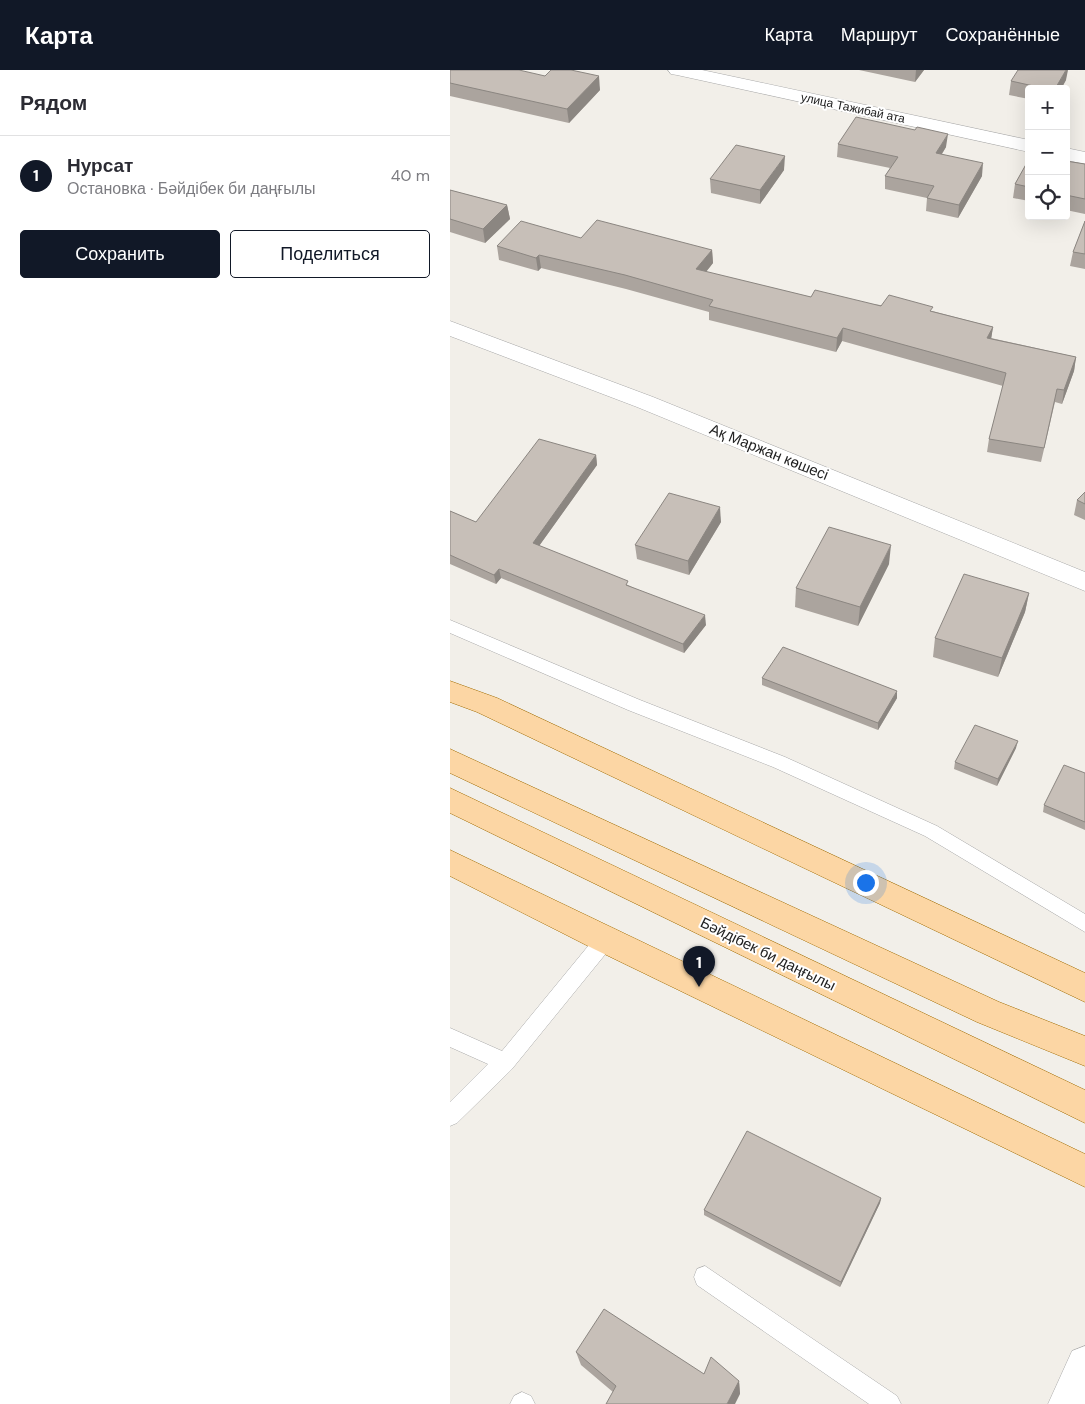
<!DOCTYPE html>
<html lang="ru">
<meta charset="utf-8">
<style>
body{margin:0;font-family:"DM Sans",sans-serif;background:#f2f2f3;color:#2b2b33}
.controls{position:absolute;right:15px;top:15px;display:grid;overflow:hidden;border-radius:5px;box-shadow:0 5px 20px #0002}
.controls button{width:45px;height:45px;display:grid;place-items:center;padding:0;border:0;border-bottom:1px solid #e1e1e2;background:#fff;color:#2b2b33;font:25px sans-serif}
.you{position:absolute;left:415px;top:812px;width:18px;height:18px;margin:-12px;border:4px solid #fff;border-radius:50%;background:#1a73e8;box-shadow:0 0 0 8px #1a73e833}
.badge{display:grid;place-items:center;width:32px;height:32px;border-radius:50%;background:#111827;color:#fff;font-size:16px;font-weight:700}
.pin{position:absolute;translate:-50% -41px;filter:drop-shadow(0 1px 2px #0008)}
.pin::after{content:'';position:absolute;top:26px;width:18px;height:15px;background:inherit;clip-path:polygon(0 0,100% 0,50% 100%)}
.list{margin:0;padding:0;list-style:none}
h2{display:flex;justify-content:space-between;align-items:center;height:65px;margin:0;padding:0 20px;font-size:21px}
h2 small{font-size:16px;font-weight:400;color:#7c7c81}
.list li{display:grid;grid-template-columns:32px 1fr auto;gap:15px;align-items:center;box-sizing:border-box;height:80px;padding:0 20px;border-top:1px solid #e1e1e2}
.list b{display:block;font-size:19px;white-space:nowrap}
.list p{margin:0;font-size:16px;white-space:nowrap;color:#7c7c81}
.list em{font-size:16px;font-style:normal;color:#7c7c81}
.actions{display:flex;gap:10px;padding:15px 20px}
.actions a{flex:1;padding:11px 0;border:1px solid #111827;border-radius:5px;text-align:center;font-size:18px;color:#111827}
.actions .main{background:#111827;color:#fff}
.icon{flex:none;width:28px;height:28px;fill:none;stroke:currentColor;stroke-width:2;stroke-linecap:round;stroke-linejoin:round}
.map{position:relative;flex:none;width:635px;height:1334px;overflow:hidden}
header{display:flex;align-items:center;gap:30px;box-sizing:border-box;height:70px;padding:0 25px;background:#111827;color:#fff}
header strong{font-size:24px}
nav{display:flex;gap:28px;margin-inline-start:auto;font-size:18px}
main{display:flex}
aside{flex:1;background:#fff}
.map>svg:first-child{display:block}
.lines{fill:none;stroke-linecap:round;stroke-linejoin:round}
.service-casing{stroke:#a9a9a9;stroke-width:1}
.minor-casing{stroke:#a9a9a9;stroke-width:1}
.tertiary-casing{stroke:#a9a9a9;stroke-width:1}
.primary-casing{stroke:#a06b00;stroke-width:1}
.service{fill:#fff;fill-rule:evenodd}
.minor{fill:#fff;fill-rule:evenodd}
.tertiary{fill:#fff;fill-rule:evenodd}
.primary{fill:#fcd6a4;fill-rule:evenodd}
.wall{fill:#aba49e}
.shaded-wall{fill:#8b8681}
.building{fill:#c7bfb8;stroke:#8b8681}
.labels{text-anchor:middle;stroke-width:4;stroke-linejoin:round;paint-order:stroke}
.far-street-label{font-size:12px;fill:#222;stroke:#fff}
.street-label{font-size:15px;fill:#222;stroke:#fff}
</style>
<header>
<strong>Карта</strong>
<nav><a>Карта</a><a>Маршрут</a><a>Сохранённые</a></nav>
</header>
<main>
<aside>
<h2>Рядом<small></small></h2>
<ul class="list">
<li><span class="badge">1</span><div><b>Нурсат</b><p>Остановка · Бәйдібек би даңғылы</p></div><em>40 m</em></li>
</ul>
<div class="actions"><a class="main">Сохранить</a><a>Поделиться</a></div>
</aside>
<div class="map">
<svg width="635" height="1334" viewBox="0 0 635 1334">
<rect width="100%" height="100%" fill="#f2efe9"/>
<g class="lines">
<!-- service casing -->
<g class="service-casing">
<g id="service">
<path d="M0,550L190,630L335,687L487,756L635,844V862L475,766L323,697L178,640L0,563Z"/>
<path d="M155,862L162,864L165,870L162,876L62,999L7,1053L0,1056V1032L38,994L0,977V958L52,981L148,864Z"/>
<path d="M255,1196L447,1326L451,1334H419L247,1215L244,1207L247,1199Z"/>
<path d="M72,1322L81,1326L85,1334H60L64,1326Z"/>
</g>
</g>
<!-- minor casing -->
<g class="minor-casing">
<g id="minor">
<path d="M218,0H252L579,70V82L227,5L221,4Z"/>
<path d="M616,78L635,82V94L616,90Z"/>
<path d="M0,251L203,327L635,502V521L187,337L0,266Z"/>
</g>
</g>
<!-- tertiary casing -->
<g class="tertiary-casing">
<path id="tertiary" d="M635,1276V1334H598L622,1281Z"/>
</g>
<!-- primary casing -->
<g class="primary-casing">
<g id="primary">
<path d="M0,611L47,628L635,903V932L27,642L0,632Z"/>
<path d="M0,679L549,932L635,966V996L527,952L0,703Z"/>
<path d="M0,718L635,1020V1053L0,743Z"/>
<path d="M0,780L635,1084V1117L144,879L0,806Z"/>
</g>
</g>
<!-- service -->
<use href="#service" class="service"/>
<!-- minor -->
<use href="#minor" class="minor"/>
<!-- tertiary -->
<use href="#tertiary" class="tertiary"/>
<!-- primary -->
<use href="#primary" class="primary"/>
</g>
<!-- wall -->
<g class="wall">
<path d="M0,0L150,20L119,53L0,26Z"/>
<path d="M409,0H474L465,12Z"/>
<path d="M616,10L611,19H579V29L559,25L561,11Z"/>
<path d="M388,74L496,77L492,84L532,106L508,148L476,141L477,128L435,119V106L440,98L387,87Z"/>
<path d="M579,89V131L563,128L565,114Z"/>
<path d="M616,91L635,94V144L616,140Z"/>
<path d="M334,100L310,134L261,123L260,109Z"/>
<path d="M0,120L57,135L60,149L35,173L0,162Z"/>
<path d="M635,151V199L620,196L623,182Z"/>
<path d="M131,168L262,180L263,193L256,202L361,227L482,241L543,257L541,268L626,287L624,301L612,334L605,332L591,392L537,382L539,369L553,316L392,271L386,282L259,250V242L176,219L91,198L88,201L49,190L47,176Z"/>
<path d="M146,385L147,395L89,476L178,515L256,555L234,583L51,508L46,514L0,494V441L26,452Z"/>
<path d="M635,422V450L624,445L627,430Z"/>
<path d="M271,452L239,505L187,489L185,475Z"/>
<path d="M439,494L408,556L345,537L346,518Z"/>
<path d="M579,523L575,542L548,607L483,587L485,568Z"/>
<path d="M312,608L447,628L428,660L312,615Z"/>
<path d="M566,678L547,716L504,699L505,692Z"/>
<path d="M635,703V760L593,742L594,735Z"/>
<path d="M431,1128L430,1133L390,1217L254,1145V1140Z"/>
<path d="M126,1282L289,1311L290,1324L163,1322L131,1295Z"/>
</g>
<!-- shaded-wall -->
<g class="shaded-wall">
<path d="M466,0H474L465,12Z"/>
<path d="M616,0H618L616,10L611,19H605Z"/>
<path d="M149,6L150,20L119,53L117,39Z"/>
<path d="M498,64L496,77L484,96L486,83Z"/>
<path d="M335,86L334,100L310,134V120Z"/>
<path d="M533,93L532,106L508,148L509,135Z"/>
<path d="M57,135L60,149L35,173L33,159Z"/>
<path d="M262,180L263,193L247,213L246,199Z"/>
<path d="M89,185L91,198L88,201L86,188Z"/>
<path d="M543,257L541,270L537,268Z"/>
<path d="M393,258L392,271L386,282L387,268Z"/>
<path d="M626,287L624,301L612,334L614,320Z"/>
<path d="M146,385L147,395L84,483L83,473Z"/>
<path d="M270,437L271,452L239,505L238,491Z"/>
<path d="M441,475L439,494L408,556L410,537Z"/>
<path d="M49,499L51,508L46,514L44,505Z"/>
<path d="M579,523L575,542L548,607L552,588Z"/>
<path d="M255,545L256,555L234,583L233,574Z"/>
<path d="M447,621V628L428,660V653Z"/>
<path d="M568,671L566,678L547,716L548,709Z"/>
<path d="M431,1128L430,1133L390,1217L391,1212Z"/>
<path d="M289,1311L290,1324L285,1334H277Z"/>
</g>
<!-- building -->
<g class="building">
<path d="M0,0H69L95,6L101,0H121L149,6L117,39L0,13Z"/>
<path d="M568,0H616L605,19H597L561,11Z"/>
<path d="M406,47L465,60L467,57L498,64L486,83L533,93L509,135L477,128L484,116L435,106L448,87L388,74Z"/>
<path d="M286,75L335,86L310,120L260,109Z"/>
<path d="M579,89V117L565,114Z"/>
<path d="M616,91L635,94V129L616,125Z"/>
<path d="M0,120L57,135L33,159L0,149Z"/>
<path d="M147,150L262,180L246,199L361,227L365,220L431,236L439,225L483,237L480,241L543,257L537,268L626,287L614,320L607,319L594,378L539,369L556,303L393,258L387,268L259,236L263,230L175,205L89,185L86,188L47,176L71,151L131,168Z"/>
<path d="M635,151V184L623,182Z"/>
<path d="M89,369L146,385L83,473L178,511L176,515L255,545L233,574L49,499L44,505L0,485V441L26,452Z"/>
<path d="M635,422V434L627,430Z"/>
<path d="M219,423L270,437L238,491L185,475Z"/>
<path d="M379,457L441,475L410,537L346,518Z"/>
<path d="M514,504L579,523L552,588L485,568Z"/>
<path d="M333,577L447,621L428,653L312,608Z"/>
<path d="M525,655L568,671L548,709L505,692Z"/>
<path d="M614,695L635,703V752L594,735Z"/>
<path d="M297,1061L431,1128L391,1212L254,1140Z"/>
<path d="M154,1239L254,1304L261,1287L289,1311L277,1334H156L166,1316L126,1282Z"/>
</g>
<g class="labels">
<!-- far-street labels -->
<g class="far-street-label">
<text transform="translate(403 38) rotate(12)" y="4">улица Тажибай ата</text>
</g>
<!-- street labels -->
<g class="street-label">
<text transform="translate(319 382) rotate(22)" y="5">Ақ Маржан көшесі</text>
<text transform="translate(318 884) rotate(26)" y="5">Бәйдібек би даңғылы</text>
</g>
</g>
</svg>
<div class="controls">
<button>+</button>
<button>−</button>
<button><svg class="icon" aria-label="locate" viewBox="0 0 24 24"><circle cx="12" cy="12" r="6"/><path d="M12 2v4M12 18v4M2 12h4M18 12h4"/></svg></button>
</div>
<div class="you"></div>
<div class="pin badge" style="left:249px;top:917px">1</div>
</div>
</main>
